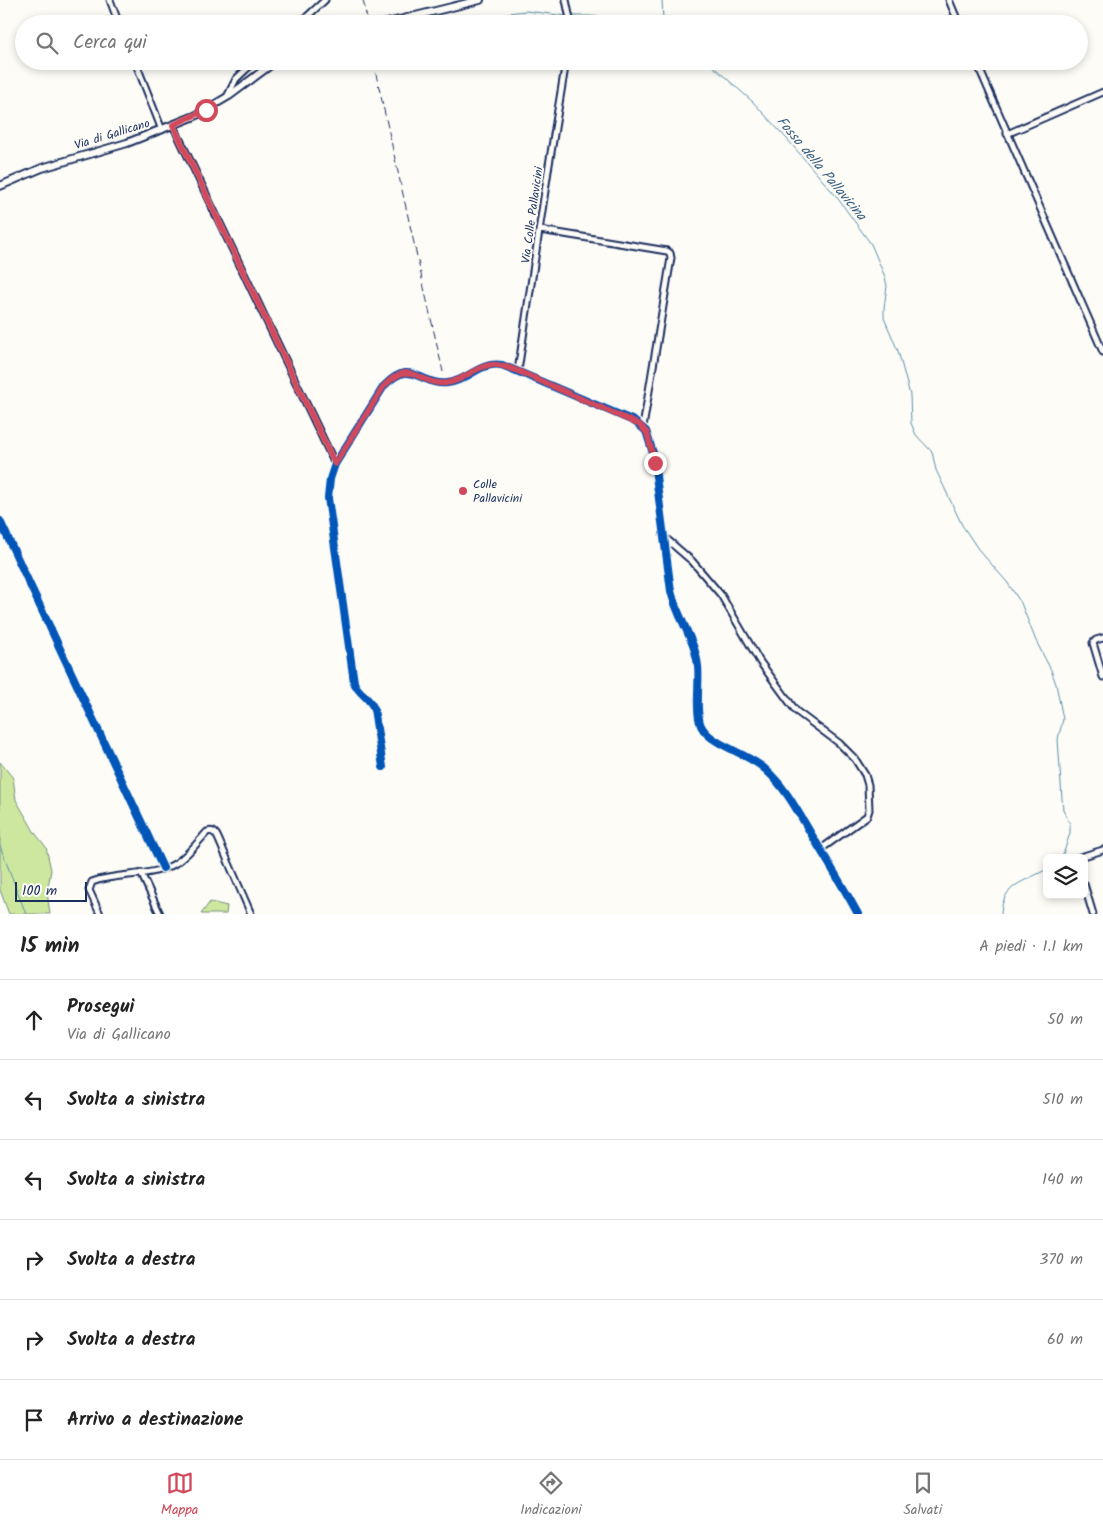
<!DOCTYPE html>
<html lang="it">
<meta charset="utf-8">
<style>
body{margin:0;font-family:Kalam,sans-serif;background:#f2f2f2;color:#222}
.controls{position:absolute;right:15px;bottom:15px;display:grid;overflow:hidden;border-radius:8px;box-shadow:0 2px 8px #0003}
.controls button{width:45px;height:45px;display:grid;place-items:center;padding:0;border:0;border-bottom:1px solid #e0e0e0;background:#fff;color:#222;font:25px sans-serif}
.scale{position:absolute;left:15px;bottom:12px;width:72px;box-sizing:border-box;padding-left:5px;border:2px solid #1b2f5e;border-top:0;font-size:14px;line-height:18px;white-space:nowrap;color:#1b2f5e;-webkit-text-stroke:4px #fdfcf7;paint-order:stroke}
.stop{position:absolute;width:15px;height:15px;margin:-11px;border:4px solid #d1495b;border-radius:50%;background:#fff}
.stop.end{background:#d1495b;border-color:#fff;box-shadow:0 1px 5px #0008}
.list{margin:0;padding:0;list-style:none}
h2{display:flex;justify-content:space-between;align-items:center;height:65px;margin:0;padding:0 20px;font-size:21px}
h2 small{font-size:16px;font-weight:400;color:#767676}
.list li{display:grid;grid-template-columns:32px 1fr auto;gap:15px;align-items:center;box-sizing:border-box;height:80px;padding:0 20px;border-top:1px solid #e0e0e0}
.list b{display:block;font-size:19px;white-space:nowrap}
.list p{margin:0;font-size:16px;white-space:nowrap;color:#767676}
.list em{font-size:16px;font-style:normal;color:#767676}
.icon{flex:none;width:28px;height:28px;fill:none;stroke:currentColor;stroke-width:2;stroke-linecap:round;stroke-linejoin:round}
.map{position:relative;flex:none;width:1103px;height:914px;overflow:hidden}
.search{position:absolute;background:#fff;box-shadow:0 2px 8px #0003;left:15px;right:15px;top:15px;height:55px;display:flex;align-items:center;gap:12px;box-sizing:border-box;padding:0 18px;border-radius:28px;color:#767676;font-size:19px}
.sheet{height:545px;background:#fff}
nav{display:flex;justify-content:space-around;align-items:center;box-sizing:border-box;height:70px;border-top:1px solid #e0e0e0;background:#fff;font-size:14px;color:#767676}
nav a{display:grid;justify-items:center;gap:2px}
nav .on{color:#d1495b}
.map>svg:first-child{display:block}
.green{fill:#cde89e;stroke:#748c7e}
.lines{fill:none;stroke-linecap:round;stroke-linejoin:round}
.stream{stroke:#588fa9;stroke-width:1}
.minor-casing{stroke:#1b2f5e;stroke-width:9}
.tertiary-casing{stroke:#1b2f5e;stroke-width:10}
.minor{stroke:#fdfcf7;stroke-width:5}
.tertiary{stroke:#fdfcf7;stroke-width:6}
.rail{stroke:#1b2f5e;stroke-width:1;stroke-dasharray:8 4;stroke-linecap:butt}
.cycleway-casing{stroke:#fdfcf7;stroke-width:11}
.cycleway{stroke:#0057b8;stroke-width:8}
.route{stroke:#d1495b;stroke-width:6}
.poi-dot{fill:#d1495b;stroke:#fdfcf7;stroke-width:2}
.labels{text-anchor:middle;stroke-width:4;stroke-linejoin:round;paint-order:stroke}
.street-label{font-size:12px;fill:#1b2f5e;stroke:#fdfcf7}
.poi-label{font-size:12px;fill:#1b2f5e;stroke:#fdfcf7;text-anchor:start}
.water-label{font-size:14px;font-style:italic;fill:#395f84;stroke:#fdfcf7}
</style>
<div class="map">
<svg width="1103" height="914" viewBox="0 0 1103 914">
<rect width="100%" height="100%" fill="#fdfcf7"/>
<filter id="ink" filterUnits="userSpaceOnUse"><feTurbulence type="fractalNoise" baseFrequency=".02" numOctaves="2"/><feDisplacementMap in="SourceGraphic" scale="10" xChannelSelector="R" yChannelSelector="G"/><feConvolveMatrix kernelMatrix="1 2 1 2 8 2 1 2 1" color-interpolation-filters="sRGB"/></filter>
<g filter="url(#ink)">
<!-- green -->
<g class="green">
<path d="M0,762L13,778L16,800L35,833L46,847L51,870L47,892L50,914H9L0,890Z"/>
<path d="M210,902L227,906L226,914H201Z"/>
</g>
<g class="lines">
<!-- stream -->
<g class="stream">
<path d="M662,0L663,20L667,24"/>
<path d="M508,13L526,11L567,16"/>
<path d="M572,16H590L659,24"/>
<path d="M707,61L753,102L787,139L836,196L871,244L885,277L887,286L884,308V318L898,351L910,395L911,423L916,435L932,452L936,470L962,525L978,549L1007,582L1021,603L1036,641L1051,670L1056,684L1063,719L1058,739L1062,799L1063,810L1070,824V833L1064,852L1060,858"/>
<path d="M0,846L26,914"/>
<path d="M1001,914C1002,884 1025,882 1047,869"/>
</g>
<!-- minor casing -->
<g class="minor-casing">
<g id="minor">
<path d="M110,0L119,24"/>
<path d="M566,0L571,24"/>
<path d="M949,0L959,24"/>
<path d="M299,24L325,0"/>
<path d="M135,61L162,130"/>
<path d="M976,61L1103,352"/>
<path d="M227,97L236,79L255,61"/>
<path d="M173,125L335,464"/>
<path d="M1007,134L1103,92"/>
<path d="M540,230L667,251L670,253L671,258L643,427"/>
<path d="M518,371L548,171L566,61"/>
<path d="M0,521L163,868"/>
<path d="M663,536L692,561L721,595L760,662L796,711L839,743L855,759L865,775L868,785L869,810L867,816L821,849"/>
<path d="M1103,638L1096,640L1093,643L1103,677"/>
<path d="M383,767L374,709C370,697 357,693 354,682L328,498L330,479L335,464L384,386C412,357 419,386 448,383C468,381 480,361 502,365L634,421L646,431L653,453L671,591C677,617 695,639 698,666C700,682 694,718 703,729C714,746 750,754 766,770C785,787 797,810 810,832C826,859 843,886 858,914"/>
<path d="M1077,858L1103,850"/>
<path d="M141,873L160,914"/>
<path d="M1084,884L1093,914"/>
<path d="M100,914L89,890L92,882C118,872 152,878 176,863C188,855 198,842 207,832C213,830 216,833 218,838L251,914"/>
</g>
</g>
<!-- tertiary casing -->
<g class="tertiary-casing">
<g id="tertiary">
<path d="M383,24L480,0"/>
<path d="M0,186L42,168L127,143L195,116L229,96L276,61"/>
</g>
</g>
<!-- minor -->
<use href="#minor" class="minor"/>
<!-- tertiary -->
<use href="#tertiary" class="tertiary"/>
<!-- rail -->
<g class="rail">
<path d="M363,0L368,24"/>
<path d="M373,61L443,372"/>
</g>
<!-- cycleway casing -->
<g class="cycleway-casing">
<g id="cycleway">
<path d="M0,521L163,868"/>
<path d="M383,767L374,709C370,697 357,693 354,682L328,498L330,479L335,464L384,386C412,357 419,386 448,383C468,381 480,361 502,365L634,421L646,431L653,453L671,591C677,617 695,639 698,666C700,682 694,718 703,729C714,746 750,754 766,770C785,787 797,810 810,832C826,859 843,886 858,914"/>
</g>
</g>
<!-- cycleway -->
<use href="#cycleway" class="cycleway"/>
</g>
</g>
<g class="lines" filter="url(#ink)">
<!-- route -->
<path class="route" d="M206,110L173,125L335,464L384,386C412,357 418,386 447,383C453,382 459,380 465,376C487,363 493,361 518,371L640,425L647,433L655,463"/>
</g>
<!-- markers -->
<circle class="poi-dot" cx="463" cy="491" r="5"/>
<g class="labels">
<!-- street labels -->
<g class="street-label">
<text transform="translate(112 134) rotate(-17)" y="4">Via di Gallicano</text>
<text transform="translate(532 215) rotate(-82)" y="4">Via Colle Pallavicini</text>
</g>
<!-- poi labels -->
<g class="poi-label">
<text x="473" y="488">Colle<tspan x="473" dy="14">Pallavicini</tspan></text>
</g>
<!-- water labels -->
<g class="water-label">
<text transform="translate(822 168) rotate(50)" y="5">Fosso della Pallavicina</text>
</g>
</g>
</svg>
<div class="controls">
<button><svg class="icon" aria-label="layers" viewBox="0 0 24 24"><path d="M12 4l9 5-9 5-9-5zM3 14l9 5 9-5"/></svg></button>
</div>
<div class="scale">100 m</div>
<div class="stop" style="left:206px;top:110px"></div>
<div class="stop end" style="left:655px;top:463px"></div>
<div class="search"><svg class="icon" aria-label="search" viewBox="0 0 24 24"><circle cx="10" cy="10" r="6"/><path d="M15 15l6 6"/></svg>Cerca qui</div>
</div>
<section class="sheet">
<h2>15 min<small>A piedi · 1.1 km</small></h2>
<ul class="list">
<li><svg class="icon" aria-label="ahead" viewBox="0 0 24 24"><path d="M12 20V5M6 11l6-6 6 6"/></svg><div><b>Prosegui</b><p>Via di Gallicano</p></div><em>50 m</em></li>
<li><svg class="icon" aria-label="left" viewBox="0 0 24 24"><path d="M17 20v-9H6M10 6l-5 5 5 5"/></svg><div><b>Svolta a sinistra</b></div><em>510 m</em></li>
<li><svg class="icon" aria-label="left" viewBox="0 0 24 24"><path d="M17 20v-9H6M10 6l-5 5 5 5"/></svg><div><b>Svolta a sinistra</b></div><em>140 m</em></li>
<li><svg class="icon" aria-label="right" viewBox="0 0 24 24"><path d="M7 20v-9h11M14 6l5 5-5 5"/></svg><div><b>Svolta a destra</b></div><em>370 m</em></li>
<li><svg class="icon" aria-label="right" viewBox="0 0 24 24"><path d="M7 20v-9h11M14 6l5 5-5 5"/></svg><div><b>Svolta a destra</b></div><em>60 m</em></li>
<li><svg class="icon" aria-label="arrive" viewBox="0 0 24 24"><path d="M6 21V4h12l-3 4 3 4H6"/></svg><div><b>Arrivo a destinazione</b></div></li>
</ul>
</section>
<nav>
<a class="on"><svg class="icon" aria-label="map" viewBox="0 0 24 24"><path d="M3 6l6-2 6 2 6-2v14l-6 2-6-2-6 2zM9 4v14M15 6v14"/></svg>Mappa</a>
<a><svg class="icon" aria-label="directions" viewBox="0 0 24 24"><path d="M12 3l9 9-9 9-9-9zM9 14v-3h6M13 9l2 2-2 2"/></svg>Indicazioni</a>
<a><svg class="icon" aria-label="saved" viewBox="0 0 24 24"><path d="M7 4h10v16l-5-4-5 4z"/></svg>Salvati</a>
</nav>
